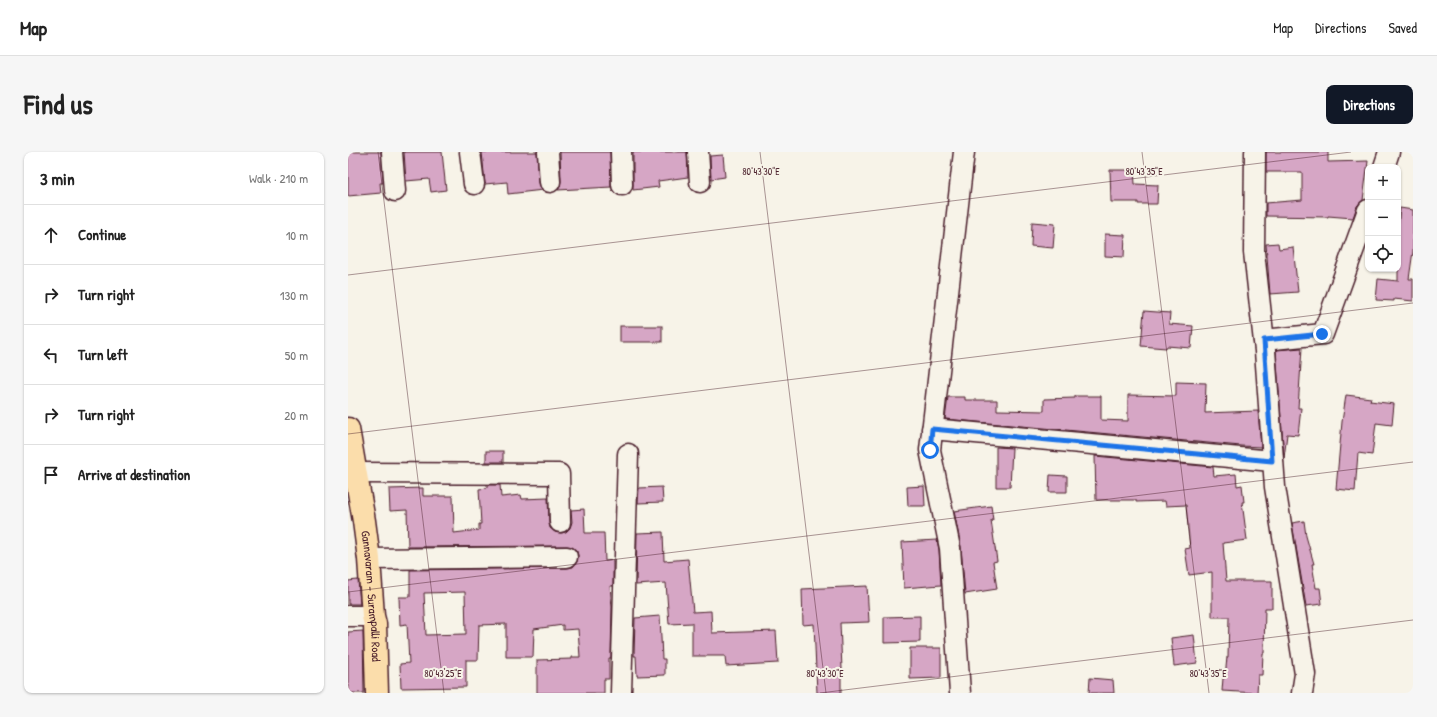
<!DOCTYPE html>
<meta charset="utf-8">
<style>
body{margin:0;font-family:"Patrick Hand",sans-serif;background:#f6f6f6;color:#222}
.controls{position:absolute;right:12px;top:12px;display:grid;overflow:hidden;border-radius:8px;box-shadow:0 1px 3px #0004}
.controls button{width:36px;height:36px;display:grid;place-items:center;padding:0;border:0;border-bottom:1px solid #e0e0e0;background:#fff;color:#222;font:20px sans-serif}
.stop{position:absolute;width:12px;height:12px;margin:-9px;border:3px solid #1a73e8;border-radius:50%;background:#fff}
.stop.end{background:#1a73e8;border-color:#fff;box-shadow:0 1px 4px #0008}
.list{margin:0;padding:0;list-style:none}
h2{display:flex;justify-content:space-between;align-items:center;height:52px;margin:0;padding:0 16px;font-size:17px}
h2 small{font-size:13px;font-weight:400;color:#767676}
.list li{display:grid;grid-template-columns:26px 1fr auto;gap:12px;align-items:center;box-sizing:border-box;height:60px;padding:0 16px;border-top:1px solid #e0e0e0}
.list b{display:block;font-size:15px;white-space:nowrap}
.list em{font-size:13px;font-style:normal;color:#767676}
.icon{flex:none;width:22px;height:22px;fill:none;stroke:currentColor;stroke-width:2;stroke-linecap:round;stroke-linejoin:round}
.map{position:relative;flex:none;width:1065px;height:541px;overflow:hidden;border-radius:8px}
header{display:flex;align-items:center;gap:24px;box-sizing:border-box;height:56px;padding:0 20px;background:#fff;border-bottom:1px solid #e0e0e0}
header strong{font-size:19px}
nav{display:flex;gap:22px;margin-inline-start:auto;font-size:14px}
.intro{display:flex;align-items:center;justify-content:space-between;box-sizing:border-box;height:96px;padding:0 24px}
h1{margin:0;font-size:28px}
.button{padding:10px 18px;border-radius:8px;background:#111827;color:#fff;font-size:14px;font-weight:700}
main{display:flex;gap:24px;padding:0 24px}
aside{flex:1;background:#fff;border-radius:8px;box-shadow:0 1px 3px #0004}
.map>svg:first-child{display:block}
.building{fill:#d6a6c5;stroke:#4a1f2b;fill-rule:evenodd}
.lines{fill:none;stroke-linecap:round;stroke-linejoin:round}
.minor-casing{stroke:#4a1f2b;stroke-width:23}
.major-casing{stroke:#4a1f2b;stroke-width:25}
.minor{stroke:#f7f3e8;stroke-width:20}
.major{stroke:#fbddab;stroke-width:22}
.route{stroke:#1a73e8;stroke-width:5}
.ticks{fill:none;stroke:#4a1f2b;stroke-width:1;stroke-opacity:0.45}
.labels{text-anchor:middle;stroke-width:4;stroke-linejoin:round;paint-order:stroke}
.street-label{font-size:12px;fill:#4a1f2b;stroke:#f7f3e8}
.ticks-label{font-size:10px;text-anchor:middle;fill:#4a1f2b;stroke:#f7f3e8;stroke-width:4;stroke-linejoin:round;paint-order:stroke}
</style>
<header>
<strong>Map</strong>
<nav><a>Map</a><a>Directions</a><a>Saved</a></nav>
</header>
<div class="intro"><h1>Find us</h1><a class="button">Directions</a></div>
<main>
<aside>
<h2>3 min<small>Walk · 210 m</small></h2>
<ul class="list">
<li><svg class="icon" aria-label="ahead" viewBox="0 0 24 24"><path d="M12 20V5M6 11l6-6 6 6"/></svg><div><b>Continue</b></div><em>10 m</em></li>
<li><svg class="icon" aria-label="right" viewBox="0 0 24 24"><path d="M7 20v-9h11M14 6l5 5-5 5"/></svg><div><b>Turn right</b></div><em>130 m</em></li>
<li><svg class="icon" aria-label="left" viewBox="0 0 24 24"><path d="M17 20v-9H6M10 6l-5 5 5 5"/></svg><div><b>Turn left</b></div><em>50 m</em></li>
<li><svg class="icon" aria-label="right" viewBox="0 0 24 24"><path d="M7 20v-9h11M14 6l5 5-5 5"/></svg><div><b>Turn right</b></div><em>20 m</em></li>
<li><svg class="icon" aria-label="arrive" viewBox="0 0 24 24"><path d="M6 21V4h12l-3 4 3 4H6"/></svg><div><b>Arrive at destination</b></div></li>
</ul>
</aside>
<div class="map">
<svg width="1065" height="541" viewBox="0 0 1065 541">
<rect width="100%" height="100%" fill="#f7f3e8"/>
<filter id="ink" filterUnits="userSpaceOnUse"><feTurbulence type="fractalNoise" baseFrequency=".025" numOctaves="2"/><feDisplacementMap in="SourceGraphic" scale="8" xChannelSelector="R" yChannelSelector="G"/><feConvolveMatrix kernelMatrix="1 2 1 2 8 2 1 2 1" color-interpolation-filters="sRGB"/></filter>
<g filter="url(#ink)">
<!-- building -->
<g class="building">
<path d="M0,0H33L35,31H32L33,41L0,44Z"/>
<path d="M56,0H94L98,38L83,40L81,27L58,29Z"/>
<path d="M134,0H189L191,31L195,38L160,42L159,30L137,32Z"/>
<path d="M212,0H262L263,35L210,38L212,35L213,29Z"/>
<path d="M285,0H339L340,25L310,29L311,35L285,38Z"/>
<path d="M918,0H980V10L1020,9L1015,48L1009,54L1005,66L980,64V65L918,64V51L954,48V20H918Z"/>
<path d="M375,3L377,25L363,27L362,4Z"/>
<path d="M762,18H786L787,32L810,33L809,52H790V50H763Z"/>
<path d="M1052,56L1065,58V99L1061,127H1065V149L1046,147V149L1028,148L1030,127L1050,129V76Z"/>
<path d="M684,70L707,72L705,96L683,94Z"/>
<path d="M757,82L777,83L776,105L757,104Z"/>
<path d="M930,91L931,97L945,95L950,140L922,142L918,92Z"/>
<path d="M796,159L822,161L821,172L845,174L843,196L819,194L818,196L793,194Z"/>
<rect x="272" y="174" width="42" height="16"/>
<path d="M954,196L950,256H953L950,283L939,282L936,306L928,198Z"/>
<path d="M828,230L858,231L857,261L910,259L913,295L893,294L597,267L600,245H617V248H649V258L696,259V247L727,246V244H753V268L780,269V243L828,244Z"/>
<path d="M998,243L1023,246L1022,249L1046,252L1044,273L1028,271L1024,303L1010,301L1007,339L988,337L994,270Z"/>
<path d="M648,295L664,296L662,335H648Z"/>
<rect x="138" y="299" width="17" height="11"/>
<path d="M747,304L865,315L866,324L888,322L889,334L894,333L896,350H894L899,388L875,391L878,429H924V456H917L916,501H915L914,523H910L909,541L874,539L875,526H877L879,505H880L881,465H864V420L841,423L837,397L842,396L838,353L818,354L817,349L788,350V348H748Z"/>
<path d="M702,323L719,324V340H701Z"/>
<path d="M139,333H152L153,345L173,343L174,347L200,346L201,371L202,376L207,380L213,381L218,380L222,376L224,370L223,358L236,357L237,381H256L257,409L265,408V434H262L264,455L263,506H261V527H256V541H189V508L224,507V505H232L230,477L215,478V473L186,477L185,505H158V472L131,473L130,508H118V535L53,536L52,512L61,511L59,472L52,473L51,445H62V418L219,416L225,415L229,410L230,404L229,399L224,395L219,394L60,395L59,358L42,359L41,337L75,336V344H105L106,381L131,378V372H133L131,337L139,336ZM117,440L118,482L78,483L76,441Z"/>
<path d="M576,334L577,354H560L559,335Z"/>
<path d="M314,335L315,350L290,351L291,336Z"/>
<path d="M643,354L645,368H643L649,409L645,410L649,437L617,442L613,395L606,359Z"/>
<path d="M956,369L958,384L966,412H964L968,436H972L974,452L958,454L944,371Z"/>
<path d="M315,380L316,409L340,407L345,460L363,459L364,481L428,479L430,511L378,514L377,504H344V471L321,472L318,431L288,433L289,381Z"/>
<path d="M589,388L591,398L593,433L556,436L554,390Z"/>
<path d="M10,428L12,452H0V429Z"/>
<path d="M519,434L521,470L492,471L494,517H493V541H469L466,472L455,473L454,437Z"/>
<path d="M312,464L314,507H317V523L289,524L288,504H286L287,466Z"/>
<path d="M572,464V490L536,491V465Z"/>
<path d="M15,479L16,541H0V480Z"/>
<path d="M846,483L849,511L826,514L823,486Z"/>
<path d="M562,496H593V526L562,527Z"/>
<path d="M742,526L765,528L766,541H741Z"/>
</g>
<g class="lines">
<!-- minor casing -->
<g class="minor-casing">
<g id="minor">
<path d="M44,0L47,39"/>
<path d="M122,0L126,32"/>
<path d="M200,0L202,30"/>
<path d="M273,0L274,33"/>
<path d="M350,0L352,30"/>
<path d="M907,0L906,100L917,199L927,335L957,522L954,541"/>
<path d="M1036,15L1041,0"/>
<path d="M916,188L975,182L1020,58"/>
<path d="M584,277L924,309"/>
<path d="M8,321L211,322L212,370"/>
<path d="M21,407L219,405"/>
<path d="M0,464H25"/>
<path d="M273,541L280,302"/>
<path d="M612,541L602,396L582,298L616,0"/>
</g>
</g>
<!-- major casing -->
<g class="major-casing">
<g id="major">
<path id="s1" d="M0,277L16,369L21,407L25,464L27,472L29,541"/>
</g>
</g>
<!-- minor -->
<use href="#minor" class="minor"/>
<!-- major -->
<use href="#major" class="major"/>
</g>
</g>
<g class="lines" filter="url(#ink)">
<!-- route -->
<path class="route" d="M582,298L584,277L924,309L916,188L974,182"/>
</g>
<!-- ticks -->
<path class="ticks" d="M30,0L96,541M412,0L478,541M794,0L861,541M0,123L1003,0M0,282L1065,151M0,440L1065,310M472,541L1065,468"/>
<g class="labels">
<!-- street labels -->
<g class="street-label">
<text dy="4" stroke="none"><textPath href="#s1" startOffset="169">Gannavaram - Surampalli Road</textPath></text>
</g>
</g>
<g class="ticks-label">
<text x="413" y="23">80°43'30"E</text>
<text x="796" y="23">80°43'35"E</text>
<text x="95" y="525">80°43'25"E</text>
<text x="477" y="525">80°43'30"E</text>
<text x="860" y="525">80°43'35"E</text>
</g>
</svg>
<div class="controls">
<button>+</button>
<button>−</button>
<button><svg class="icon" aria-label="locate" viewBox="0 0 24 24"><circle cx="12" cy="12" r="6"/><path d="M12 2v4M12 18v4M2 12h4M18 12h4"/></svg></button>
</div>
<div class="stop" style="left:582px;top:298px"></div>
<div class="stop end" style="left:974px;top:182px"></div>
</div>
</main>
